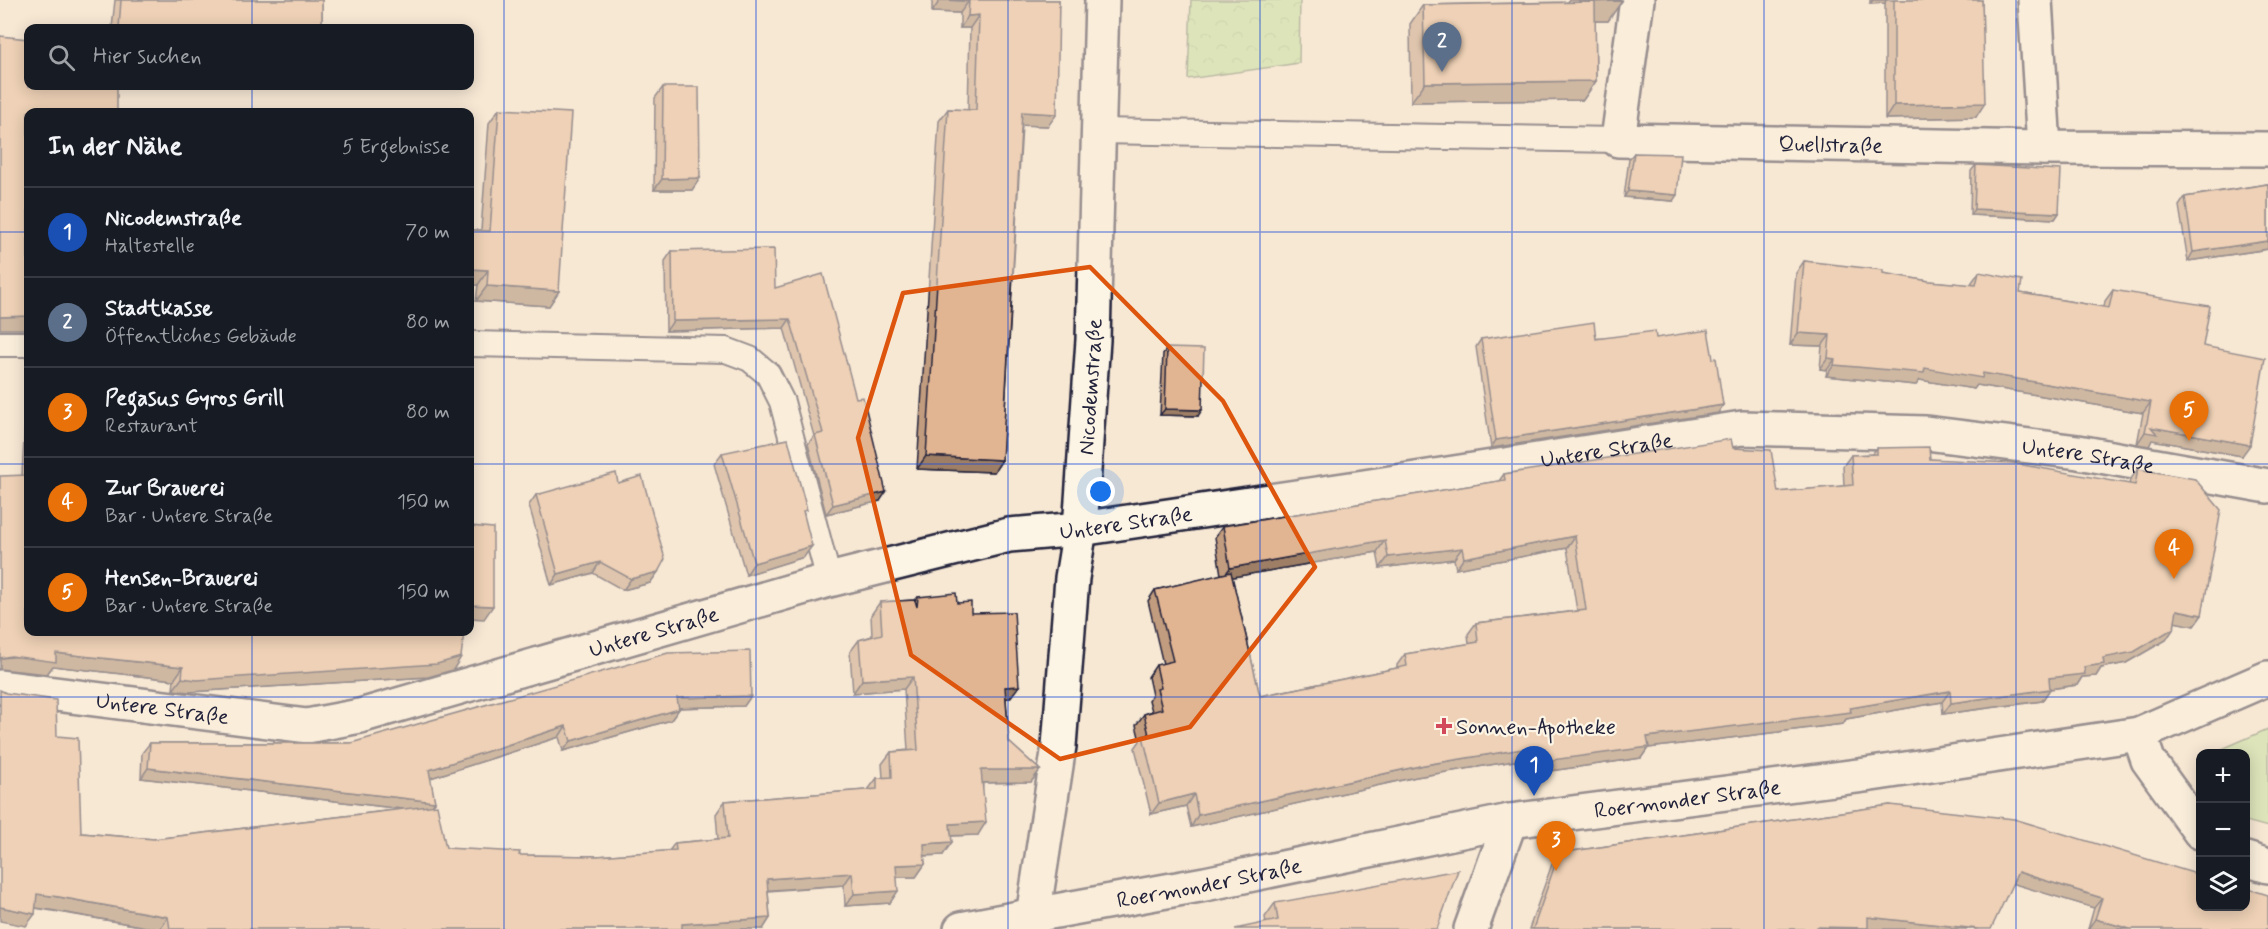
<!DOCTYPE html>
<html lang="de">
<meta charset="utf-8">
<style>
body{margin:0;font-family:Mynerve,sans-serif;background:#242831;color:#f1f3f6}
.controls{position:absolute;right:18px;bottom:18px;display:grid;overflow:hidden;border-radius:12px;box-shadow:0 3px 15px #0003}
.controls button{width:54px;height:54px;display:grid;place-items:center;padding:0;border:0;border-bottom:2px solid #363941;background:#171b24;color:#f1f3f6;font:30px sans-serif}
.you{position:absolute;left:1101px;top:492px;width:21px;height:21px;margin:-15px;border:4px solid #fff;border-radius:50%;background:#1a73e8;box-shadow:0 0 0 9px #1a73e833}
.badge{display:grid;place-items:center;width:39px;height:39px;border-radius:50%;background:#db2777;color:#fff;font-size:20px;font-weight:700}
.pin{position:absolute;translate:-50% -50px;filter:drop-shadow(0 2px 3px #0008)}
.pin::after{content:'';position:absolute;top:32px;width:21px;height:18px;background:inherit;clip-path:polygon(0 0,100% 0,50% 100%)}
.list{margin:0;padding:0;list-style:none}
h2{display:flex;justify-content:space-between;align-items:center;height:78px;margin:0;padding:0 24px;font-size:26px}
h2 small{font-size:20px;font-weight:400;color:#9ea1a6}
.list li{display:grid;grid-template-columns:39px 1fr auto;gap:18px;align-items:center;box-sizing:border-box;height:90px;padding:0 24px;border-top:2px solid #363941}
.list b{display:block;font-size:22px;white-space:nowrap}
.list p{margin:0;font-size:20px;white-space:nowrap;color:#9ea1a6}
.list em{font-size:20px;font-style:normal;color:#9ea1a6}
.icon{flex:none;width:33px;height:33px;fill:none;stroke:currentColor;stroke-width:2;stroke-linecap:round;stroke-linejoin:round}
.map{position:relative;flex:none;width:2268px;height:929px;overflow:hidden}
.search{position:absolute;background:#171b24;box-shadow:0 3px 15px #0003;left:24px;top:24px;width:450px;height:66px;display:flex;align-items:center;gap:15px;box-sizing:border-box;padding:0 21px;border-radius:12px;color:#9ea1a6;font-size:22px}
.panel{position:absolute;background:#171b24;box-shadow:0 3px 15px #0003;left:24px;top:108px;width:450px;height:528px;border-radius:12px}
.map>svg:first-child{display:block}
.grass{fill:#bde19b;stroke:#70826b;stroke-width:1.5}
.park{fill:url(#park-crowns);stroke:#70826b;stroke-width:1.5}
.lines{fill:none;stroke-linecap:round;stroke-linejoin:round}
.service-casing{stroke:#22223b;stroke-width:28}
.minor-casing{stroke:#22223b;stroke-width:38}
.tertiary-casing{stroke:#22223b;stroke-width:38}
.secondary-casing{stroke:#22223b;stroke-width:38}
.service{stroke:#fcf5e5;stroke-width:24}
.minor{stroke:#fcf5e5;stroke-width:33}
.tertiary{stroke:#fcf5e5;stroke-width:33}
.secondary{stroke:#fcf5e5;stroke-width:33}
.wall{fill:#c29c7e;stroke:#22223b;stroke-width:1.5;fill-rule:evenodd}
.shaded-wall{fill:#9e7f66;stroke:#22223b;stroke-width:1.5}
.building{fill:#e2b592;stroke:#22223b;stroke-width:1.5}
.marked{fill:none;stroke:#de560e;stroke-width:4.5;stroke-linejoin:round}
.grid{fill:none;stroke:#1d4ed8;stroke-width:1.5;stroke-opacity:0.55}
.poi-dot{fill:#d1495b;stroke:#fcf5e5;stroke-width:2}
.labels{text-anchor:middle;stroke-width:4.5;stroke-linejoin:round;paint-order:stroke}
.street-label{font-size:22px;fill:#22223b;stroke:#fcf5e5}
.poi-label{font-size:22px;fill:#22223b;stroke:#fcf5e5;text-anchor:start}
</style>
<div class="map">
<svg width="2268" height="929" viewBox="0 0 2268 929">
<defs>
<pattern id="park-crowns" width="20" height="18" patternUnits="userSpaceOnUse" patternTransform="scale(1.5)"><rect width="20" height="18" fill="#bde19b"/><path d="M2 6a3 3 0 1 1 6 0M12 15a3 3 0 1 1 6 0" fill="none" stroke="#a2c186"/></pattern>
</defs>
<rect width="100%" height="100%" fill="#f7e8d4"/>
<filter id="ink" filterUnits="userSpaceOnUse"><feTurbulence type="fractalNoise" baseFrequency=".0167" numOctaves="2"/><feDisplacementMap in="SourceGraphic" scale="12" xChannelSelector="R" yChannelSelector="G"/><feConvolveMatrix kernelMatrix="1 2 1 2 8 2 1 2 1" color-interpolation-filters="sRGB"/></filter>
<g filter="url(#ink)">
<!-- grass -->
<path class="grass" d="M2268,729V827L2246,821V754L2213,753Z"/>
<!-- park -->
<path class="park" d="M1191,0H1300L1299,63L1188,79Z"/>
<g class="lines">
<!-- service casing -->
<g class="service-casing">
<g id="service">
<path d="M1098,131L1618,140"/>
<path d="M0,344H28"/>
<path d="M470,344L726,350L750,359L768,374L782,402L829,580"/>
</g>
</g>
<!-- minor casing -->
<g class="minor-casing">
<g id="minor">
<path id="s1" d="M1637,0L1618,140L2044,148"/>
<path d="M2035,0L2044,148L2268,149"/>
<path id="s2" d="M0,687L307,726L360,716L829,580L1009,535L1080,529L1364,487L1742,428L1926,433L2078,452L2268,486"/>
<path d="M2139,734L2148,760L2200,832"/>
<path d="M2246,859L2268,866"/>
<path d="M1471,929L1510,821"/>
</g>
</g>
<!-- tertiary casing -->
<g class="tertiary-casing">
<path id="tertiary" d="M961,929L1034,915"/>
</g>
<!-- secondary casing -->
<g class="secondary-casing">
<g id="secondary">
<path id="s3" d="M1034,915L1205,884L1510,821L1865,775L2139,734L2268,678"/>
<path id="s4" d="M1031,929L1059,746L1072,578L1080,529L1093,340L1102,0"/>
</g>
</g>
<!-- service -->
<use href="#service" class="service"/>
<!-- minor -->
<use href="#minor" class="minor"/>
<!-- tertiary -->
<use href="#tertiary" class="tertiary"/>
<!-- secondary -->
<use href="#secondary" class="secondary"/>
</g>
<!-- wall -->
<g class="wall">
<path d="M115,0H322V28H112Z"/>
<path d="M932,0H1059L1048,126L1022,125L1002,460L994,472L917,469L939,121L948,109L968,110L970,28H960V13L932,12Z"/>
<path d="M1569,0H1622L1608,21H1595L1596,81L1583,100L1411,102L1410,24L1423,5L1568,2Z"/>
<path d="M1870,0H1982L1976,117L1885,119V3L1870,4Z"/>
<path d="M663,87L700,178L692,190H654L655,98Z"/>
<path d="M499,109L559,291L549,306L476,301L478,285H470V230H481L489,123Z"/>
<path d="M1634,153L1673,201L1624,197L1629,159Z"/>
<path d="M1976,165L2059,213L2055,219L1970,215L1971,171Z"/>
<path d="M2268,184V249L2188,261L2179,206L2185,197Z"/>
<path d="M672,251L775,288L856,398L880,501L826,514L808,444L814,436L784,328L666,331L665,261Z"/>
<path d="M1804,261L1929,281L1970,285L1979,272L2020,293L2104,307L2105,301L2113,290L2203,346L2242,456L2152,440L2149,446L2137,444L2143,413L1977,385L1974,389L1920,380L1916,385L1826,376L1827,370L1820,369L1822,346L1790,345L1796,273Z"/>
<path d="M1656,338L1713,359L1723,405L1718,413L1491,448L1476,347L1481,339Z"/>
<path d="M1167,348L1198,416L1160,415L1163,354Z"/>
<path d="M28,369V632L453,670L428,677L189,692L173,690L174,680L53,666L47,674L2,668L22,475Z"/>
<path d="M1733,448L1778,492L1844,486L1843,466L1851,455L1872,454L1877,448L1930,459L2129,484L2130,480L2138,469L2202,615L2194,626L2175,622L2174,628L2166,640L2126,663L2101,668L2096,676L2082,677L2077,685L2050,689L2042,701L1943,714L1942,702L1846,719L1843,724L1648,748L1641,758L1522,775L1520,760L1416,777L1191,827L1186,806L1151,814L1135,748L1140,741L1136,725L1144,714L1152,711L1149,700L1152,695L1148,677L1156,665L1163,664L1148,601L1155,590L1221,575L1215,537L1223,526L1499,481L1504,474ZM1567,548L1577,611L1476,623L1468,634L1469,644L1405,654L1397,665V668L1260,696L1232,577L1377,552L1380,568L1454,559L1456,569Z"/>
<path d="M722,453L804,514V557L746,575L714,464Z"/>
<path d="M618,483L658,572L650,583L623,590L593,573L551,585L529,505L536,495Z"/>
<path d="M918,597L957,603L971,613L1010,698H1006L1009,742L1040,770L1031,782L983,783L978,835L951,836L943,855L924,856L925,864L916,877H897L890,903L845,906L844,885L768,891L770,918L763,929H158L35,908L26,926L57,736L81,833L154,839L402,809L141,778L142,753L150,743H351L751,696L744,706L678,708L679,709L671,720L563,751L559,737L430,778L432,806L446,848L519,855L597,856L669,851L675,843L718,839L716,814L725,801L868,790L877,778H883L882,764L891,752L908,750L904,689L853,693L850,652L859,640L872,636L871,615L880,602L915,600Z"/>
<path d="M1890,805L2268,929H2088L2094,908L2013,883L1867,929H1529L1552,864L1559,853Z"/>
<path d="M1275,903L1437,929L1266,923L1265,917Z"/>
</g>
<!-- shaded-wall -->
<g class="shaded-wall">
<path d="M940,0L969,1L960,13L932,12Z"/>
<path d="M1873,0H1886L1885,3L1870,4Z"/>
<path d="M1622,1L1608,21H1565L1579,2Z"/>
<path d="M979,15L970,28H960L968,16Z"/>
<path d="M1596,81L1583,100L1411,102L1425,83Z"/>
<path d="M1985,103L1976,117L1885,119L1894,105Z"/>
<path d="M1022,112L1057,114L1048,126L1014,125Z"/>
<path d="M700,178L692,190H654L662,179Z"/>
<path d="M1628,191L1677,195L1673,201L1624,197Z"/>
<path d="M1974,209L2059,213L2055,219L1970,215Z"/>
<path d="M2268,241V249L2188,261L2193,252Z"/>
<path d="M470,269L488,270L478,285H470Z"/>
<path d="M487,286L559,291L549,306L476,301Z"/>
<path d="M28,316V329H0V317Z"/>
<path d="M790,319L784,328L666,331L673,321Z"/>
<path d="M1798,333L1830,335L1822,346L1790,345Z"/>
<path d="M1828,358L1835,359L1827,370L1820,369Z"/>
<path d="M1834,365L1925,368L1983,373L2151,402L2143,413L1977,385L1974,389L1920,380L1916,385L1826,376Z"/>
<path d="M1723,405L1718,413L1491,448L1496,440Z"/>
<path d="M1165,409L1202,410L1198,416L1160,415Z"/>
<path d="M2151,427L2250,445L2242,456L2152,440L2149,446L2137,444L2145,432Z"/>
<path d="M926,456L1002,460L994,472L917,469Z"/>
<path d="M886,492L880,501L826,514L833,505Z"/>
<path d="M1575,536L1567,548L1456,569L1464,558Z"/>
<path d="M1385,540L1377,552L1222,579L1230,568Z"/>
<path d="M812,546L804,557L746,575L754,563Z"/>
<path d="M1462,548L1454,559L1380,568L1388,557Z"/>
<path d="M600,562L593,573L551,585L558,574Z"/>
<path d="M658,572L650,583L623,590L631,579Z"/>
<path d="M470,605L493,606L484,619L470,618Z"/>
<path d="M2177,610L2202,615L2194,626L2169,621Z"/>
<path d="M2174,628L2166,640L2126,663L2101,668L2096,676L2082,677L2077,685L2041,690L2049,678L2084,667Z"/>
<path d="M56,653L183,667L174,680L53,666L47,674L0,669V658H1Z"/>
<path d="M461,657L453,670L428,677L189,692L173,690L182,678Z"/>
<path d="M913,677L904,689L853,693L862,680Z"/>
<path d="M1019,686L1010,698L996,699L1005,687Z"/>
<path d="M2050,689L2042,701L1943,714L1951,703Z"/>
<path d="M1950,691L1942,702L1846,719L1843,724L1648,748L1641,758L1522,775L1530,763L1647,737L1850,708Z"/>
<path d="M751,696L744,706L669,708L677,698Z"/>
<path d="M679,709L671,720L563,751L571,741Z"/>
<path d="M566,726L559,737L421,781L429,770Z"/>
<path d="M1528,748L1520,760L1416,777L1191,827L1198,815L1424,765Z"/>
<path d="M148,768L435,802L428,812L141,778Z"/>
<path d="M981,770H1040L1031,782L973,783Z"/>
<path d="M1194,794L1186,806L1151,814L1159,803Z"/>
<path d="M986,822L978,835L942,836L950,824Z"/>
<path d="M952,842L943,855L915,856L924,844Z"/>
<path d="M925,864L916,877H887L896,865Z"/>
<path d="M2018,872L2102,898L2094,908L2011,883Z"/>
<path d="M852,873L844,885L758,891L767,879Z"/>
<path d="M898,891L890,903L845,906L854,894Z"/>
<path d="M37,894L59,897L168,917L160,929H158L50,910L29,907Z"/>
<path d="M0,907L35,914L26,926L0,921Z"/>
<path d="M1868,917L1978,929H1816L1817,927Z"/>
<path d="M770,918L763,929H678L682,924Z"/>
<path d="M2095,919L2130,929H2088Z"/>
</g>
<!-- building -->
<g class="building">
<path d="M121,0H322V28H119Z"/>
<path d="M943,0H1059L1057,114L1022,112L1002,460L926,456L948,109L976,110L979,15L968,16L969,1Z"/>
<path d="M1579,0H1622V1L1579,2Z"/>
<path d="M1894,0H1982L1985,103L1894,105Z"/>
<path d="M1595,2L1596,81L1425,83L1423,5Z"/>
<path d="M0,36L28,39V86H117V112H28V316L0,317Z"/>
<path d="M663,87H699L700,178L662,179Z"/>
<path d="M499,109L571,113L559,291L487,286L488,270L470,269V230L490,231Z"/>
<path d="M1634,153L1681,154L1677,195L1628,191Z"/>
<path d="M1976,165L2061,170L2059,213L1974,209Z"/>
<path d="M2268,184V241L2193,252L2185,197Z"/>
<path d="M774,249L775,288L823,274L856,398L863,397L886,492L833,505L815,435L823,433L790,319L673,321L672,251Z"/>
<path d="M1804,261L1883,270V273L1929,281L1976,285L1979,272L2022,280L2020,293L2109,308L2113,290L2210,306L2203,346L2265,358L2250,445L2151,427L2157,434L2145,432L2151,402L1983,373L1982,378L1925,368L1924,373L1834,365L1835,359L1828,358L1830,335L1798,333Z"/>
<path d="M1594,322L1596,339L1655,331L1656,338L1708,330L1713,359L1716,358L1723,405L1496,440L1481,339Z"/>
<path d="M1167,348L1204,349L1202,410L1165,409Z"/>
<path d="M788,439L807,510L803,511L812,546L754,563L722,453Z"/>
<path d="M1731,439L1733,448L1771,450L1778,492L1853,485L1851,455L1877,454V448L1929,447L1930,459L2012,463L2135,485L2138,469L2195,479L2221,510L2202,615L2177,610L2174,628L2134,652L2103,658L2104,664L2084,667L2085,674L2049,678L2050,689L1951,703L1950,691L1850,708L1851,712L1647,737L1649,747L1530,763L1528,748L1424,765L1198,815L1194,794L1159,803L1143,736L1149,735L1144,714L1162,709L1157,689L1161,688L1156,665L1173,661L1155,590L1231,572L1260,696L1407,666L1405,654L1478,642L1476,623L1586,610L1575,536L1464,558L1462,548L1388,557L1385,540L1230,568L1223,526L1505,480L1504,474Z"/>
<path d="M616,473L618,483L642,476L665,559L658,572L631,579L600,562L558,574L536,495Z"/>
<path d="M28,475V632H464L461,657L437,664L197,680L182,678L183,667L56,653V662L11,656L0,658V476Z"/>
<path d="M470,526L493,528V606L470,605Z"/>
<path d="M956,593L957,603L971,602V613L1014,612L1019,686L1005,687L1009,742L1040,770H981L986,822L950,824L952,842L924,844L925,864L896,865L898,891L854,894L852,873L767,879L770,918L682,924V929H170L168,917L59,897L37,894L35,914L0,907V690L6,693L56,700L57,736L78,738L81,833L154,839L437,805L446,848L520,852L519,855L597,856L676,850L675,843L728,838L725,801L877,789V778L892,777L891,752L918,750L913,677L862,680L859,640L882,634L880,602L915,600L917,607L918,597Z"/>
<path d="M750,651L751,696L677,698L679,709L571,741L566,726L429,770L435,802L148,768L150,743H351L668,653Z"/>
<path d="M1890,805L2014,819L2200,875V906H2246V888L2268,895V929H2130L2095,919L2102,898L2018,872L1991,929H1978L1868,917V928L1817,927V929H1533L1559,853Z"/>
<path d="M1458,870L1437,929H1235L1278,920L1275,903Z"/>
</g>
</g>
<!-- marked area -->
<path d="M0 0H2268V929H0ZM1090,267L1223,401L1315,567L1190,727L1060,759L911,655L858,438L903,293Z" fill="#f7e8d4" fill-opacity=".55" fill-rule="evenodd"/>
<path class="marked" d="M1090,267L1223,401L1315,567L1190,727L1060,759L911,655L858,438L903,293Z"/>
<!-- grid -->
<path class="grid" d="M252,0V28M504,0V929M756,0V929M1008,0V929M1260,0V929M1512,0V929M1764,0V929M2016,0V929M252,86V112M0,232H28M470,232H2268M0,464H28M470,464H2268M252,632V929M0,697H2268"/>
<!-- markers -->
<path class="poi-dot" d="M1441 717h6v6h6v6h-6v6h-6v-6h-6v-6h6z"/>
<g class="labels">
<!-- street labels -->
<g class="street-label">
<text dy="8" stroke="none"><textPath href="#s1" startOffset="354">Quellstraße</textPath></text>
<text dy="8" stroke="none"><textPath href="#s4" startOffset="546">Nicodemstraße</textPath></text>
<text dy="8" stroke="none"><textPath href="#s2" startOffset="1641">Untere Straße</textPath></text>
<text dy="8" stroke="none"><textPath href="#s2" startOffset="2126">Untere Straße</textPath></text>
<text dy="8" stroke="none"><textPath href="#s2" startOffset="1155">Untere Straße</textPath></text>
<text dy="8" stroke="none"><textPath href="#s2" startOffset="669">Untere Straße</textPath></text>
<text dy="8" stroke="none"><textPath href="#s2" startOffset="164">Untere Straße</textPath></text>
<text dy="8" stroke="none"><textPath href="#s3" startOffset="664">Roermonder Straße</textPath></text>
<text dy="8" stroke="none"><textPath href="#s3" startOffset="178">Roermonder Straße</textPath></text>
</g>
<!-- poi labels -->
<g class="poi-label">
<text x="1456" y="734">Sonnen-Apotheke</text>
</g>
</g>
</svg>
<div class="controls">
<button>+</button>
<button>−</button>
<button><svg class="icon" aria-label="layers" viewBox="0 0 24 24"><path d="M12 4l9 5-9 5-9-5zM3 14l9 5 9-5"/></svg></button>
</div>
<div class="you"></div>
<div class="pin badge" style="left:1534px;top:796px;background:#1a4fb4">1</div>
<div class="pin badge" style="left:1442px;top:72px;background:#5c6f8a">2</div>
<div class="pin badge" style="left:1556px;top:871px;background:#e8710a">3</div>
<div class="pin badge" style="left:2174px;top:579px;background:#e8710a">4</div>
<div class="pin badge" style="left:2189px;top:441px;background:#e8710a">5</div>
<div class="search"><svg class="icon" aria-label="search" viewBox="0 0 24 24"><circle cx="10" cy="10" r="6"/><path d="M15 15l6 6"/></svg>Hier suchen</div>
<section class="panel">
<h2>In der Nähe<small>5 Ergebnisse</small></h2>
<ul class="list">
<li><span class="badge" style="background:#1a4fb4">1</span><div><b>Nicodemstraße</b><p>Haltestelle</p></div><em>70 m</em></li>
<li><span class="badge" style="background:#5c6f8a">2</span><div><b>Stadtkasse</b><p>Öffentliches Gebäude</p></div><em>80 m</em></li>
<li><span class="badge" style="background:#e8710a">3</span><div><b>Pegasus Gyros Grill</b><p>Restaurant</p></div><em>80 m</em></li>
<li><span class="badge" style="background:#e8710a">4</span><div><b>Zur Brauerei</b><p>Bar · Untere Straße</p></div><em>150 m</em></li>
<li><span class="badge" style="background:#e8710a">5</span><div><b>Hensen-Brauerei</b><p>Bar · Untere Straße</p></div><em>150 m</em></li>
</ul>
</section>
</div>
